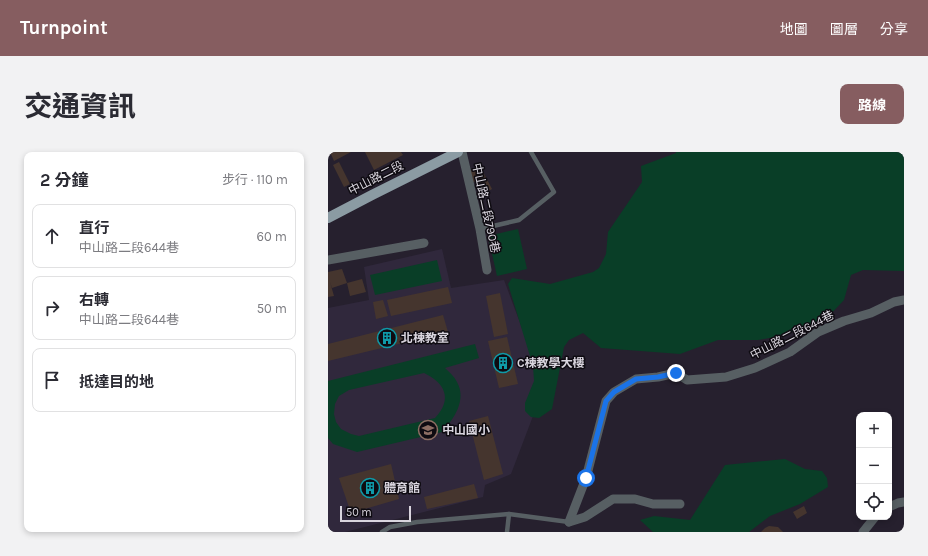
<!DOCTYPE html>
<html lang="zh-TW">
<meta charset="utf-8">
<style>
body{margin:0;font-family:Karla,"Noto Sans TC",sans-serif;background:#f2f2f3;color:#2b2b33}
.controls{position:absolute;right:12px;bottom:12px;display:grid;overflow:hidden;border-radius:8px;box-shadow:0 2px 6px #0003}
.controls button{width:36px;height:36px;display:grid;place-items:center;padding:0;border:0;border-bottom:1px solid #e1e1e2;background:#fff;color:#2b2b33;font:20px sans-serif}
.scale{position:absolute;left:12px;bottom:10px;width:71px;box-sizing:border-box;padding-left:4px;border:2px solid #d9d5de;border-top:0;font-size:11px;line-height:14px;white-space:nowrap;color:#d9d5de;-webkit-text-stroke:3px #0e0b11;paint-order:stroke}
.stop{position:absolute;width:12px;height:12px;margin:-9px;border:3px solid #1a73e8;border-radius:50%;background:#fff}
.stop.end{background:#1a73e8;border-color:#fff;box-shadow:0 1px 4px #0008}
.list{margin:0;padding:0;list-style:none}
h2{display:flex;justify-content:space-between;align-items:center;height:52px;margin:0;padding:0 16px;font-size:17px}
h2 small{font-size:13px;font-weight:400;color:#7c7c81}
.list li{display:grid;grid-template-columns:26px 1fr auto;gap:12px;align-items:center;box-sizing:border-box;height:64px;margin:0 8px 8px;padding:0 8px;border:1px solid #e1e1e2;border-radius:8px}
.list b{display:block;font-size:15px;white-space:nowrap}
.list p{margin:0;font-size:13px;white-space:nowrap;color:#7c7c81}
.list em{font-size:13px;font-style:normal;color:#7c7c81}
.icon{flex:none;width:22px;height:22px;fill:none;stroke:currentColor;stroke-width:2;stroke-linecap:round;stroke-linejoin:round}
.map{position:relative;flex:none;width:576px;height:380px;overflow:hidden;border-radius:8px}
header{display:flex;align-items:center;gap:24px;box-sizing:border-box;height:56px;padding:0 20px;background:#865d60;color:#fff}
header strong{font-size:19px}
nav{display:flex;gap:22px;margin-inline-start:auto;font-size:14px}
.intro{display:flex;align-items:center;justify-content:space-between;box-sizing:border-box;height:96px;padding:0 24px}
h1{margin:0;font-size:28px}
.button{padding:10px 18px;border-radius:8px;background:#865d60;color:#fff;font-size:14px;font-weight:700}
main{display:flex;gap:24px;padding:0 24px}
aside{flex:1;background:#fff;border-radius:8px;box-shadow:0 2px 6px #0003}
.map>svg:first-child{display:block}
.built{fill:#30283c}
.green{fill:#093e27;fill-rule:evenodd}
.building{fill:#45352e}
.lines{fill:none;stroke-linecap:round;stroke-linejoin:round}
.service{stroke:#575f63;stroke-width:4.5}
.minor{stroke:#575f63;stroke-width:9}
.primary{stroke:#8b9ba3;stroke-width:10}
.route{stroke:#1a73e8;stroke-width:5}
.labels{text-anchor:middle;stroke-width:3;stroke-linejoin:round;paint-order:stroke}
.street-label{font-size:12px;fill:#d9d5de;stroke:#0e0b11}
.poi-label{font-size:12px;font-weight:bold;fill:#d9d5de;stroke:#0e0b11;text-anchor:start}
</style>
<header>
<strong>Turnpoint</strong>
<nav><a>地圖</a><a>圖層</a><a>分享</a></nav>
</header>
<div class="intro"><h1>交通資訊</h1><a class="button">路線</a></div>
<main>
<aside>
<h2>2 分鐘<small>步行 · 110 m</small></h2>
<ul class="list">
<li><svg class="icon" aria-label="ahead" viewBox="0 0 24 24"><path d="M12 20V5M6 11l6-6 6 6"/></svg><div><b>直行</b><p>中山路二段644巷</p></div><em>60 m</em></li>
<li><svg class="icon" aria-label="right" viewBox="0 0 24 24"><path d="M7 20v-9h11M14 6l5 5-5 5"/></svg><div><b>右轉</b><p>中山路二段644巷</p></div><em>50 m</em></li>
<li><svg class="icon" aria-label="arrive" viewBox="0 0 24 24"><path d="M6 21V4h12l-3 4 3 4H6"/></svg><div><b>抵達目的地</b></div></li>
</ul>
</aside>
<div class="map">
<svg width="576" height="380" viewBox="0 0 576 380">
<rect width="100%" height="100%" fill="#26202e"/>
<!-- built -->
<path class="built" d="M114,97L123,136L176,128L216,235L183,322L157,333L155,345L17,380H0V156L41,148L36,115Z"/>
<!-- green -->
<g class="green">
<path d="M348,0H576V119L535,118L523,123L516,148L500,165L454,184L430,188H390L352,202L273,196L255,181L241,188L236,195L224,257L211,266L203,265L197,259V251L206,229L205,214L180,132L184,126L222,132L265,120L271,116L278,102L280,80L314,30L313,14L348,1Z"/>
<path d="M190,77L199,117L169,124L160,84Z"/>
<path d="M109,108L114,129L47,143L42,123Z"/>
<path d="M147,192L151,206L117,216C121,220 126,224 129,230C139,248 126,267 114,280L29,300L5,292L0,286V229ZM96,221C117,231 125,247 107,266L31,284L23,282L13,277L8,270L6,262L7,252L11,244L21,238Z"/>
<path d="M457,307L477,317L494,319L499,326L500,335L472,352L442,364L421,380H325L312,368L326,364L362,368L397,313Z"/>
</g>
<!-- building -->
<g class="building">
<path d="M2,0H23L6,9Z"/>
<path d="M37,0H73L75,3L46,18Z"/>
<path d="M11,10L22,32L16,35L5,13Z"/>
<path d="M152,14L164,37L157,41L151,28L143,31L142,19Z"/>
<path d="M14,117L19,131L4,136L2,130L6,144L0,145V120Z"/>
<path d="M34,127L38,140L22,144L19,131Z"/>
<path d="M120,135L124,151L63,164L59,148Z"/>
<path d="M172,141L180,182L166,185L158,144Z"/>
<path d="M55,148L60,164L48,167L45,150Z"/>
<path d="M115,163L120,180L0,209V192Z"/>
<path d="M179,185L190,232L171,236L160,189Z"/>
<path d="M160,264L175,322L156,328L141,269Z"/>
<path d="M63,312L71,347L23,361L11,326Z"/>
<path d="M146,332L150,346L99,357L96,345Z"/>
<path d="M476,354L479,361L469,367L465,360Z"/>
<path d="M441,374L450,375L455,380H433L437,376Z"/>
</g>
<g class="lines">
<!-- service -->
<g class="service">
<path d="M152,77L191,68L226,40L203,0"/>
<path d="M54,380L62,375L89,370L181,362L241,370"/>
<path d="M179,380L181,362"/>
</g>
<!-- minor -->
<g class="minor">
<path d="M134,0L152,77L159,118"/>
<path d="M0,108L96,91"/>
<path d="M561,355L570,351L576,350"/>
<path d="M241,370L258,326L278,249L286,240L308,227L330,225L348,221L359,228L398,225L427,216L462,200L490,180L516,169L543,161L566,150L576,148"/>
<path d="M241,370L257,365L285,347H307L325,352H352"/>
<path d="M535,380L547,365"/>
</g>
<!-- primary -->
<path class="primary" d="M0,66L44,43L130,0"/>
</g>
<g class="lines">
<!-- route -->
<path class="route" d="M258,326L278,249L286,240L308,227L330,225L348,221"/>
</g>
<!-- icons -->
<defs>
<g id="building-ring" transform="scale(1)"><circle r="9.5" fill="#0e0b11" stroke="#0f9aa8" stroke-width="1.5"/><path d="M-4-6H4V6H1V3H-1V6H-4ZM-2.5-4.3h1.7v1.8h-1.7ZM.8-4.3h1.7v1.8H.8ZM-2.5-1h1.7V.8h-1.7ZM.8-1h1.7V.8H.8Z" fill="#0f9aa8"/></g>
<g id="school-ring" transform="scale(1)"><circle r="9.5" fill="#0e0b11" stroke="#8d6e63" stroke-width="1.5"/><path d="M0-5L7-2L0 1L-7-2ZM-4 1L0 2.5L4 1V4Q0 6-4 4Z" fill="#8d6e63"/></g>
</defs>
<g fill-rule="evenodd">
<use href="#building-ring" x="59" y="186"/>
<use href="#building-ring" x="175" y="211"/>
<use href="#school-ring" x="100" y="278"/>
<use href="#building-ring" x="42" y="336"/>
</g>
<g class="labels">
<!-- street labels -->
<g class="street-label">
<text transform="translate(48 26) rotate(-27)" y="4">中山路二段</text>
<text transform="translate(158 56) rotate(78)" y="4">中山路二段790巷</text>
<text transform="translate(464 183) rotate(-27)" y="4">中山路二段644巷</text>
</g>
<!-- poi labels -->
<g class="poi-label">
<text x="73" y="190">北棟教室</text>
<text x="189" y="215">C棟教學大樓</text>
<text x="114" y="282">中山國小</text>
<text x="56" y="340">體育館</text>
</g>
</g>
</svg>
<div class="controls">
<button>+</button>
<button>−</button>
<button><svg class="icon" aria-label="locate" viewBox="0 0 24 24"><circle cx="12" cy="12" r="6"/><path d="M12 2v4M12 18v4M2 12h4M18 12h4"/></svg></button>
</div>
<div class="scale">50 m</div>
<div class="stop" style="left:258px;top:326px"></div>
<div class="stop end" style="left:348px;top:221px"></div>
</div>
</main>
